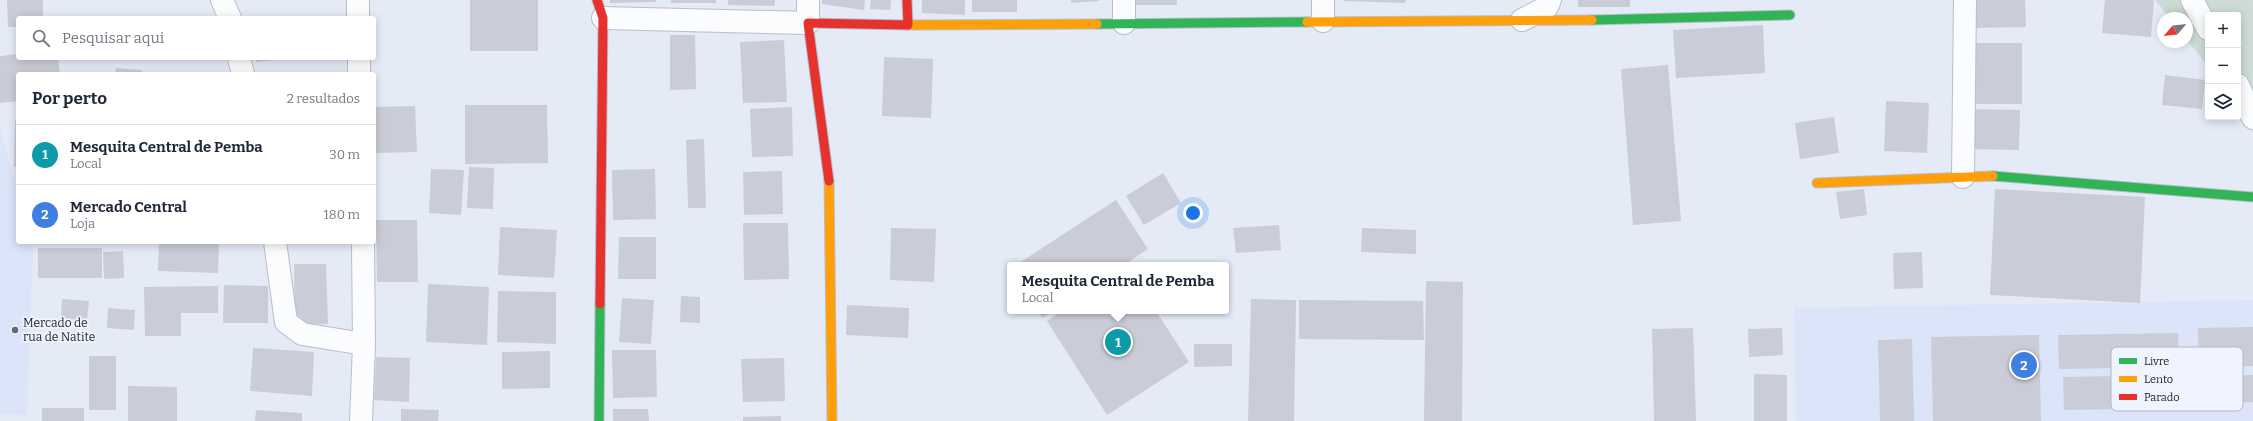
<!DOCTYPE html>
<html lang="pt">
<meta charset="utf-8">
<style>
body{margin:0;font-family:Bitter,serif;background:#f2f2f3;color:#1f2937}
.controls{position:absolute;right:12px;top:12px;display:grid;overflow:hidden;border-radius:4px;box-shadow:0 2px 10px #0003}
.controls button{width:36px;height:36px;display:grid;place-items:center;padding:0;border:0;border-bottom:1px solid #e0e1e3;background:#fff;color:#1f2937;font:20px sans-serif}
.compass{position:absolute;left:2157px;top:12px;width:36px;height:36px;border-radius:50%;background:#fff;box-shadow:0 2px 10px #0003;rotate:242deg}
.you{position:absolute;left:1193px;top:213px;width:14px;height:14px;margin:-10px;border:3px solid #fff;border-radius:50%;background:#1a73e8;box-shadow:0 0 0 6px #1a73e833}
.badge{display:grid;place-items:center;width:26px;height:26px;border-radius:50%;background:#666974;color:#fff;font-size:13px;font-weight:700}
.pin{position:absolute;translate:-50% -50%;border:2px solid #fff;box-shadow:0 1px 4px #0006}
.popup{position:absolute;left:1007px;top:262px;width:222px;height:52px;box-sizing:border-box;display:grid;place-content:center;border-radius:4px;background:#fff;filter:drop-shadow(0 1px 3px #0005);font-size:13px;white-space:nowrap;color:#747a83}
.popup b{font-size:15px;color:#1f2937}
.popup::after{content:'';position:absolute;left:50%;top:100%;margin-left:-8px;border:8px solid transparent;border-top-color:#fff}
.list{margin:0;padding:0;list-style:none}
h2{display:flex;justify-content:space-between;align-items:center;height:52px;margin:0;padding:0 16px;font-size:17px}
h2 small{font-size:13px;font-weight:400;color:#747a83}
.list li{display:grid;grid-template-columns:26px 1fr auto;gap:12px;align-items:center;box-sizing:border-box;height:60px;padding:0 16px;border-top:1px solid #e0e1e3}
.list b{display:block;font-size:15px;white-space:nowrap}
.list p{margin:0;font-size:13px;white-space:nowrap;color:#747a83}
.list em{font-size:13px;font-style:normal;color:#747a83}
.icon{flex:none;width:22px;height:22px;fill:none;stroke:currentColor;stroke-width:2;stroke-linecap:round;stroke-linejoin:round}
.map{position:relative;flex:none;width:2253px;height:421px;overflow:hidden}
.search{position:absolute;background:#fff;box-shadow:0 2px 10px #0003;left:16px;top:16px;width:360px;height:44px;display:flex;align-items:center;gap:10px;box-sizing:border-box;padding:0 14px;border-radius:4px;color:#747a83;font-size:15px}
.panel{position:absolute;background:#fff;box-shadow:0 2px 10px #0003;left:16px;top:72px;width:360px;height:172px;border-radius:4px}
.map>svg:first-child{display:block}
.built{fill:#dce4fa}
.green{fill:#cddcd7}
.building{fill:#cacdd8}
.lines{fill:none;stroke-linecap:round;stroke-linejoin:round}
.street-casing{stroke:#babec8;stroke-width:24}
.fast-casing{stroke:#babec8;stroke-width:11}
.slow-casing{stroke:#babec8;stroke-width:11}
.jam-casing{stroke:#babec8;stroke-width:11}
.street{stroke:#fbfcfe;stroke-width:22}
.fast{stroke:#30b455;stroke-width:9}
.slow{stroke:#ff9f0a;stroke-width:9}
.jam{stroke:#e5322d;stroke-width:9}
.poi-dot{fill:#666974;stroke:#f0f4fe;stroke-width:1.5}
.labels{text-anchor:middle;stroke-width:3.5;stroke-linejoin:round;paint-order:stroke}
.poi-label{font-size:12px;fill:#21242d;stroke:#f0f4fe;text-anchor:start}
.key{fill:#f0f4fe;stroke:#b2b6bf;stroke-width:1}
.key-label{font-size:11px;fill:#21242d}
</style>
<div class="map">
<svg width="2253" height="421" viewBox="0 0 2253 421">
<rect width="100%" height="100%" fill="#e5eaf7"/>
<!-- built -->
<g class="built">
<path d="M0,129L18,193V242H32L33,246L27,415L0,414Z"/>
<path d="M2253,300V421H1796L1794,308Z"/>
</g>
<!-- green -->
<path class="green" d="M2155,0H2253V111L2238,101V15H2208V66L2187,40V18H2170Z"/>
<!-- building -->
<g class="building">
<path d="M7,0H43V18H18V27H8Z"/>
<rect x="470" y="0" width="68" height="51"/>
<path d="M610,0H656V2L610,3Z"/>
<rect x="671" y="0" width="45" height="3"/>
<path d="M728,0H775V6L728,5Z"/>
<path d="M822,0H865L864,10L822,4Z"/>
<path d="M871,0H891L890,10L870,9Z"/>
<path d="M922,0H965V15L922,13Z"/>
<rect x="972" y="0" width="45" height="12"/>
<path d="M1071,0H1099V1L1071,3Z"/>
<rect x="1126" y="0" width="51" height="5"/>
<path d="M1344,0H1406L1405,3L1344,1Z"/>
<rect x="1578" y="0" width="52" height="7"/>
<path d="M1969,0H2025L2026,27L1969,28Z"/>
<path d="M2105,0H2154L2151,37L2102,33Z"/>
<path d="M1763,25L1765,73L1676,78L1673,30Z"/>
<path d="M670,35H695L696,89L670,90Z"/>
<path d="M784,40L787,102L743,103L740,42Z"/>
<rect x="1969" y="43" width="53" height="61"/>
<path d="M18,54V58H58L60,74H18V101L0,103V56Z"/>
<path d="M884,57L933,59L931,118L882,116Z"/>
<path d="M256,58H283V59L256,62Z"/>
<path d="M1668,65L1681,221L1633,225L1621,69Z"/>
<path d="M116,68L142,70V74H115Z"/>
<path d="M2165,75L2205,80L2202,109L2162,105Z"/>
<path d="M1886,101L1929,103L1927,153L1884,151Z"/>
<path d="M465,105H547L548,163L465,164Z"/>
<path d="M415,106L417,152L375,153L374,107Z"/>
<path d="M792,107L793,156L752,157L750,109Z"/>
<path d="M1967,109L2020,110L2019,150L1967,149Z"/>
<path d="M1834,117L1839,153L1800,159L1795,123Z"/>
<path d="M15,120H18V167H14Z"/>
<path d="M704,139L706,208H688L686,140Z"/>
<path d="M469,167L494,168L493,209L467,208Z"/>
<path d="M431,169L464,170L461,215L429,213Z"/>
<path d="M655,169L656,219L613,220L612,170Z"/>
<path d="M782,171L783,214L744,215L743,172Z"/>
<path d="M1163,173L1181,203L1144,225L1126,196Z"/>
<path d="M1864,189L1867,215L1840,219L1836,192Z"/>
<path d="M1995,189L2145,197L2140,303L1990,295Z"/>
<path d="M1116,200L1148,249L1124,265H1016Z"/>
<path d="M376,220H417L418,282H377Z"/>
<path d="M743,223H788L789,279L744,280Z"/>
<path d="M1279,225L1281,250L1236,253L1233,228Z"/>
<path d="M500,227L557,230L554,278L498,275Z"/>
<path d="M891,228L936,229L934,282L890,280Z"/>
<path d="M1362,228L1416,230V254L1361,252Z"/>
<path d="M619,237H656V279H618Z"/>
<path d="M159,242H219L218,273L158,271Z"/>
<rect x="38" y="248" width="64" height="30"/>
<path d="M123,251L124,278L104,279L103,252Z"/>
<path d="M1922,252L1923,288L1894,289L1893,253Z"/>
<path d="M294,264H326L328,324L295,325Z"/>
<path d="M1426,281L1463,282L1462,421H1424Z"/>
<path d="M428,284L489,287L487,345L426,342Z"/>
<path d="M224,285L268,286V323H223Z"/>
<path d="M218,286V313H181V336H145L144,287Z"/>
<path d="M498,291L556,292V344L497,342Z"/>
<path d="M681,296L700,297V323L680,322Z"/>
<path d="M622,298L654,300L651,344L619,342Z"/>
<path d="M62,299L89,301L87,321L61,318Z"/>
<path d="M1251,299L1296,300L1294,421H1248Z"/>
<path d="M1299,300L1423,301L1424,340L1299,339Z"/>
<path d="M847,305L909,308L908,338L846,335Z"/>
<path d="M108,308L135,310L134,330L107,328Z"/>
<path d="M1038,311H1053L1042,318Z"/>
<path d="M1062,311H1156L1189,362L1107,415L1047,321Z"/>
<path d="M2253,327V366L2199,368L2198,328Z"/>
<path d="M1693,328L1696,421H1654L1652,329Z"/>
<path d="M1782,328L1783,355L1749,357L1748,329Z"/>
<path d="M2178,333L2179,367L2059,369L2058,335Z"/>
<path d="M2039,335L2041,421H1933L1931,337Z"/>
<path d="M1912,339L1914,421H1880L1878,340Z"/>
<path d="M1194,344H1232V366L1194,367Z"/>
<path d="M253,348L314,352L312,396L250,391Z"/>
<path d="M612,350H656L657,397L613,398Z"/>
<path d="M550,351V388L502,389V352Z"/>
<rect x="89" y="356" width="27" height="54"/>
<path d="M376,357L410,358L409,402L374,400Z"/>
<path d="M784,358L785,401L743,402L741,359Z"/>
<path d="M1754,374L1787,375V421H1754Z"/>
<path d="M2178,375L2180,408L2064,410L2063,377Z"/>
<path d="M2253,375V402L2197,403V376Z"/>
<path d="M128,386L177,387V421H128Z"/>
<rect x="42" y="408" width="42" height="13"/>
<path d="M401,409L439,410L438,421H401Z"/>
<path d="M613,409H648L649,421H613Z"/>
<path d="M256,410L302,413V421H255Z"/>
<path d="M781,416V421H743V417Z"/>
</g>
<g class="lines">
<!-- street casing -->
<g class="street-casing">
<g id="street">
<path d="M222,0L230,18"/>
<path d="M358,0V18"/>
<path d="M1124,0V23"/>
<path d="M2192,0L2208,29"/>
<path d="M603,18L808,23V0"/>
<path d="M1522,20L1547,7L1550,0"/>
<path d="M1323,21V0"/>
<path d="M239,58L243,74"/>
<path d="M359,58V74"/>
<path d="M2238,85L2253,118"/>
<path d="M1963,177L1965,0"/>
<path d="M275,242L286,322L302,334L364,344"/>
<path d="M361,421L364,344L363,242"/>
</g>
</g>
<!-- fast casing -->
<g class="fast-casing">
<g id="fast">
<path d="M1592,20L1790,15"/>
<path d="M1097,24L1307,22"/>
<path d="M1993,176L2253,197"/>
<path d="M599,421L600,304"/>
</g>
</g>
<!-- slow casing -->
<g class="slow-casing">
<g id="slow">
<path d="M1307,22L1592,20"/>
<path d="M908,25L1097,24"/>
<path d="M829,181L832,421"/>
<path d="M1817,183L1993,176"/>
</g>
</g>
<!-- jam casing -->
<g class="jam-casing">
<g id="jam">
<path d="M597,0L603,18L600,304"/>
<path d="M829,181L808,23L908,25L907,0"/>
</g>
</g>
<!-- street -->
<use href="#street" class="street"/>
<!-- fast -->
<use href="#fast" class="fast"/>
<!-- slow -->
<use href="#slow" class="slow"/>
<!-- jam -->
<use href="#jam" class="jam"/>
</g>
<!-- markers -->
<circle class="poi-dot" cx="15" cy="330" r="4"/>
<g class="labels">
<!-- poi labels -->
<g class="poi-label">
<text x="23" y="327">Mercado de<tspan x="23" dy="14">rua de Natite</tspan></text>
</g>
</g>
<!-- legend -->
<rect x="2111" y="347" width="132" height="64" rx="6" class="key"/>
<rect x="2119" y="358" width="18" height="6" fill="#30b455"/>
<rect x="2119" y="376" width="18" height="6" fill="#ff9f0a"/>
<rect x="2119" y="394" width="18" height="6" fill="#e5322d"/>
<g class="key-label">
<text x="2144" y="365">Livre</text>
<text x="2144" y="383">Lento</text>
<text x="2144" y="401">Parado</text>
</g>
</svg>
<div class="controls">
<button>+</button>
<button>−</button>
<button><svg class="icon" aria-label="layers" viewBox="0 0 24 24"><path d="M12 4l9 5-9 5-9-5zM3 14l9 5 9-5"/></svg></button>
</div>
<svg class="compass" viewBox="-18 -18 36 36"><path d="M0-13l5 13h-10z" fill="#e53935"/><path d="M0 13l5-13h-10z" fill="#747a83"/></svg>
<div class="you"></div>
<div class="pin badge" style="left:1118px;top:342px;background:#0f9aa8">1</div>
<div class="popup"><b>Mesquita Central de Pemba</b>Local</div>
<div class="pin badge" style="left:2024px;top:365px;background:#3f7fe0">2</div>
<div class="search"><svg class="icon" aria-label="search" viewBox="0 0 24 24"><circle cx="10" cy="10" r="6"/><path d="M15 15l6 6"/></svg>Pesquisar aqui</div>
<section class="panel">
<h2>Por perto<small>2 resultados</small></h2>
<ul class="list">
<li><span class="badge" style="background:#0f9aa8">1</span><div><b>Mesquita Central de Pemba</b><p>Local</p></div><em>30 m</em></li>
<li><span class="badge" style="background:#3f7fe0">2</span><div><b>Mercado Central</b><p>Loja</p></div><em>180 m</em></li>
</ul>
</section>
</div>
